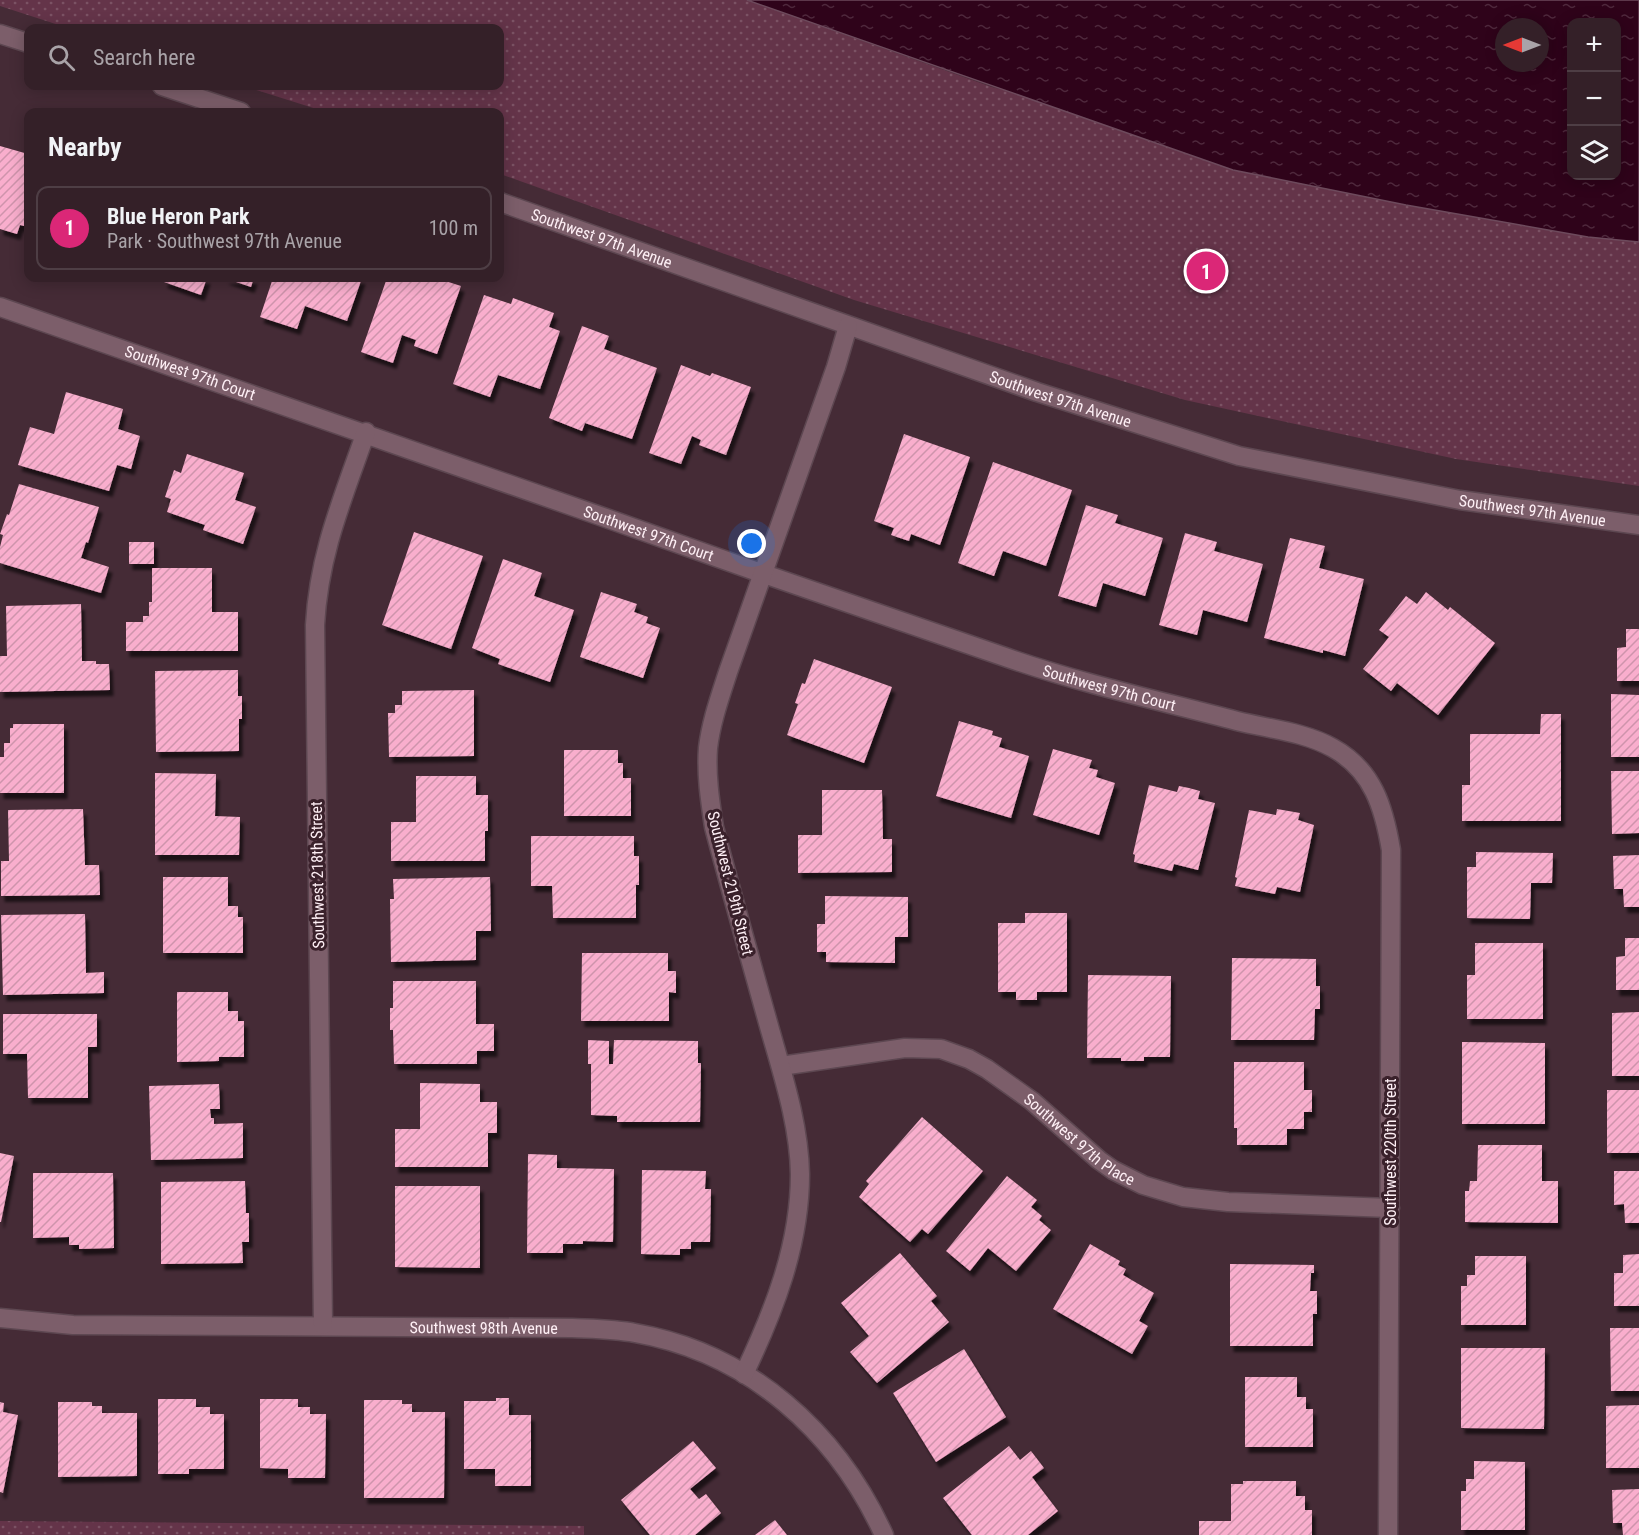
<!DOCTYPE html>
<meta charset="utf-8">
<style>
body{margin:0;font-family:"Roboto Condensed",sans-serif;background:#3c2830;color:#f1f3f6}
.controls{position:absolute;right:18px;top:18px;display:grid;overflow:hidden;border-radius:12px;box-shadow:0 3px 15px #0003}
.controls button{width:54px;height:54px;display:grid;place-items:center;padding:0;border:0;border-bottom:2px solid #4e3e45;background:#342028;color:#f1f3f6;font:30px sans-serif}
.compass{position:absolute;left:1495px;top:18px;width:54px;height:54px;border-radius:50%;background:#342028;box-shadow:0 3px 15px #0003;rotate:270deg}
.you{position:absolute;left:752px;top:544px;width:21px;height:21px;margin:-15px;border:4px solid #fff;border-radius:50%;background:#1a73e8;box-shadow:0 0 0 9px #1a73e833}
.badge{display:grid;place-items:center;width:39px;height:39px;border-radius:50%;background:#db2777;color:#fff;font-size:20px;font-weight:700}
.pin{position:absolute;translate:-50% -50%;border:3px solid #fff;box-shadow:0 2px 6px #0006}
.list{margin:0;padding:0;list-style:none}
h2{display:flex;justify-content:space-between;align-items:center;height:78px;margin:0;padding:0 24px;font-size:26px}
h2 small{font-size:20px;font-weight:400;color:#a9a3a8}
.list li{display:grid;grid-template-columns:39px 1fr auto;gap:18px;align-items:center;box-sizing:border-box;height:84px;margin:0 12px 12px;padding:0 12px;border:2px solid #4e3e45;border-radius:12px}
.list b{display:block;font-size:22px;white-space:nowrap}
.list p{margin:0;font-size:20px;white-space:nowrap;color:#a9a3a8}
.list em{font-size:20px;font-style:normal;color:#a9a3a8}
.icon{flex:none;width:33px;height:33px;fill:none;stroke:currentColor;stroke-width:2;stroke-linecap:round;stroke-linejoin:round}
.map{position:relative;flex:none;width:1639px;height:1535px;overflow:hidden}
.search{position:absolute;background:#342028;box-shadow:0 3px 15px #0003;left:24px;top:24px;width:480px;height:66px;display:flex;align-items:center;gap:15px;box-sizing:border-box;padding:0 21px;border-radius:12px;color:#a9a3a8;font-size:22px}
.panel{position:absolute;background:#342028;box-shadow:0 3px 15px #0003;left:24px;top:108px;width:480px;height:174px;border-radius:12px}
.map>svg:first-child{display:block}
.grass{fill:url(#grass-dots)}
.water{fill:url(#water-ripples);stroke:#6d4a5c;stroke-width:1.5;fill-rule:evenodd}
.building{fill:url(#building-hatch);filter:url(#shadow)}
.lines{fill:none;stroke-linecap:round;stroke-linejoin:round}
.minor-casing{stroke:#5d4751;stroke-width:21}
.minor{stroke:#7c5e6a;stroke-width:18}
.labels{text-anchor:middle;stroke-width:6;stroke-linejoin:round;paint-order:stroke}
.street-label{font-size:16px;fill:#feeff5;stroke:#3a212b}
</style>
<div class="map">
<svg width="1639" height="1535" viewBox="0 0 1639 1535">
<defs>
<pattern id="grass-dots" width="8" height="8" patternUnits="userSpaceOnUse" patternTransform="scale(1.5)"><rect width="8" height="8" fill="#643449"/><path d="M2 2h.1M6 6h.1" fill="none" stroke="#7b5264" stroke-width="1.8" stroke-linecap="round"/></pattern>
<pattern id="water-ripples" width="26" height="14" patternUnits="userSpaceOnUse" patternTransform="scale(1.5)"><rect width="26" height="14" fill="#2f031a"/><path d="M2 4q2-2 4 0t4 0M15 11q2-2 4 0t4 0" fill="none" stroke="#4e283c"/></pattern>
<pattern id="building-hatch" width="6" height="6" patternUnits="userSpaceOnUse" patternTransform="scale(1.5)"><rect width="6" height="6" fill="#f9aecd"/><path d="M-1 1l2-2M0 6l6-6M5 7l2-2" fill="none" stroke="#ce94ac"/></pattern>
<filter id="shadow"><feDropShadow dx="3.5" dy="6" stdDeviation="1.5" flood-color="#0009"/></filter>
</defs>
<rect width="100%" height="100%" fill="#452b36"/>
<!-- grass -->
<g class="grass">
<path d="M0,0H747L992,87L1588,237L1639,242V486L1456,459L1185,400L854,300L500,174V112H326L244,86H500V28H68L0,6Z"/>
<path d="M0,1521L584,1526V1535H0Z"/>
</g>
<!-- water -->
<path class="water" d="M747,0H1639V242L1588,237L1406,205L1233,170ZM1572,22H1616V176H1572ZM1504,27H1540V63H1504Z"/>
<!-- building -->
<g class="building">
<path d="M0,146L28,154V227L20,225L17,234L0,229Z"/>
<path d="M165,278H207L201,295L164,282Z"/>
<path d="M224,278H254L251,287Z"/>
<path d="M273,278H362L347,321L305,306L297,329L260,317Z"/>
<path d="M387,278H436L461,286L437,354L414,346L416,340L402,335L393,363L361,352Z"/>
<path d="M484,295L511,304L513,298L554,313L549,327L560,331L540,389L498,375L490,397L453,384Z"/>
<path d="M582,326L609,336L604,349L657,368L632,439L585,423L582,431L549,418Z"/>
<path d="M681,365L710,376L712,373L751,387L726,455L699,445L701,440L692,436L681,464L649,453Z"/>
<path d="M66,392L123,409L118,429L140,436L131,469L117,465L109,491L18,465L30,427L54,434Z"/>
<path d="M904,434L970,457L940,545L911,534L909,541L891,535L894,528L874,521Z"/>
<path d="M187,454L244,473L235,500L256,507L243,544L203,530L205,525L167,512L171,499L165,497L174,470L181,473Z"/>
<path d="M993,462L1072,490L1046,566L1003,551L994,576L958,563Z"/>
<path d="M19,484L99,507L88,543L86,542L81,558L109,567L101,593L0,563V547L3,535L0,534L7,514L9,515Z"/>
<path d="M1086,505L1118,515L1115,523L1163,538L1145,596L1103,583L1096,607L1058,596Z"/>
<path d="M414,532L483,556L451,649L382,625Z"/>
<path d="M1185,533L1217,542L1214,551L1263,564L1247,622L1203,610L1197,635L1159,625Z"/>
<path d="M1290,538L1325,546L1319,568L1364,579L1345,656L1323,650V653L1264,638Z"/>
<rect x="129" y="542" width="25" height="22"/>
<path d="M503,559L542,573L534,596L574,610L550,682L498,664L500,659L472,648Z"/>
<path d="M152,568H212V612H238V651H126V622H143V616H149V602H152Z"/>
<path d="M601,592L637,604L634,612L648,617L646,623L660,628L643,678L580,657Z"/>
<path d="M1426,592L1448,610L1450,607L1495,643L1438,715L1397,683L1391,691L1363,669L1389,637L1379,630L1406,596L1417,604Z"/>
<path d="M81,604L82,661H96V664H109L110,690L0,692V656H7L6,606Z"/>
<path d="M1626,629H1639V681H1617V648L1626,647Z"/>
<path d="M814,659L892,687L864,763L787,735L798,704L795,703L802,683L805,684Z"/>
<path d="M238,670V696H242V719H239V751L156,752L155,671Z"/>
<path d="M474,690V756L389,757L388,713H395V705H402V691Z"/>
<path d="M1611,694L1639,695V757H1611Z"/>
<path d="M1541,714H1561V821H1462V785H1470V734H1540Z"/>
<path d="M959,721L993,731L992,735L1002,738L999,747L1029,756L1011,818L936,796Z"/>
<path d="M13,724H64V793H0V757H4V743H10V728H13Z"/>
<path d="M1053,749L1092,760L1089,768L1098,770L1096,777L1115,783L1099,835L1033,815Z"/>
<path d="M564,750H618V763H623V778H631V816H564Z"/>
<path d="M1611,771H1639V833L1612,834Z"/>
<path d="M155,773L216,774L215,816L240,817L239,855H155Z"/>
<path d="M416,776H476V795H488V831H485V861H391V822H416Z"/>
<path d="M1149,785L1177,792L1179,786L1189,788L1200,791L1198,799L1215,803L1198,870L1174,864L1172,871L1134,862L1135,855L1133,854Z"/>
<path d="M822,790H882L883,839H892V872L798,873V835H822Z"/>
<path d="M83,809L85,865H99L100,895L1,896V861H9L8,810Z"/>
<path d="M1277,809L1300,813L1298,820L1314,825L1300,892L1277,887L1275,894L1235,886L1237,878L1235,877L1249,810L1276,815Z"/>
<path d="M531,836H634V856H639V885H636V918H553L552,886H531Z"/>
<path d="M1476,852L1553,853L1552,883H1531L1530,919L1467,918V867H1476Z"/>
<path d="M1639,855V907H1624L1623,889H1614L1613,856Z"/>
<path d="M163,877H228V906H238V917H243V953H163Z"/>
<path d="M490,877L491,931H476V960L391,962L390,899H394L393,879Z"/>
<path d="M825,896L908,897V937H895V963L826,962V952H817V924H825Z"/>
<path d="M1025,913H1067V992H1037V1000H1016V992H998V923H1025Z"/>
<path d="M85,914L86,973L104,972V993L3,995L1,915Z"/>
<path d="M1625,938H1639V990H1616V957L1625,956Z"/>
<path d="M1475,943H1543V1019H1467V975H1475Z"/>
<path d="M582,953H668V971H676V993L669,992V1021H581Z"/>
<path d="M1232,958L1316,959V986H1320V1009H1315L1314,1040H1231Z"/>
<path d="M1088,975L1171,976L1170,1057H1144V1061H1121V1058H1087Z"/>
<path d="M393,981H476V1024H494V1051H477V1064H394L393,1030H390V1008H393Z"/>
<path d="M177,992H228V1011H238V1021H244V1057H219V1061L177,1062Z"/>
<path d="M1639,1012V1076H1612V1013Z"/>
<path d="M3,1014H97V1047H88V1098H28L27,1054H3Z"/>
<path d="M588,1040L609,1041V1064H613L614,1040L698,1041V1063H701L700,1122H617V1116L591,1115V1064H588Z"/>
<path d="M1462,1042L1545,1043V1124H1462Z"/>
<path d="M1234,1062H1304V1090H1312V1112H1304V1129H1287V1145H1237V1128H1234Z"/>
<path d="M420,1083L480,1084V1102H497V1133H488V1167H395V1129H420Z"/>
<path d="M219,1084L220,1109H210L211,1118H214V1124L243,1123V1158L151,1160L149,1086Z"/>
<rect x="1607" y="1090" width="32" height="63"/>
<path d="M922,1117L983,1171L928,1234L922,1229L910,1242L859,1197L869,1184L866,1181Z"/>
<path d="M1478,1145H1542V1181H1558V1223L1465,1222V1191H1469L1470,1181H1477Z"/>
<path d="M0,1153L14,1156L1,1222H0Z"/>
<path d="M528,1154L557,1155V1168L614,1169L613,1242L583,1241V1244H563V1253H527Z"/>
<path d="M642,1170L706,1171L705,1189H711L710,1242H691V1249H680V1255L641,1254Z"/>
<path d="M1614,1171H1639V1223H1625L1624,1204L1614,1205Z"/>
<path d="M33,1173H113L114,1248L79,1249V1245H69V1237L33,1238Z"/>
<path d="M1007,1176L1037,1200L1031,1207L1042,1216L1039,1220L1051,1230L1016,1271L988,1248L970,1271L946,1251Z"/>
<path d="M245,1181L246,1213H249V1242H242L243,1263L161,1264V1182Z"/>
<path d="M395,1186H480V1268L395,1267Z"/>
<path d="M1090,1244L1120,1261L1118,1265L1126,1269L1123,1275L1154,1293L1139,1321L1148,1326L1132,1354L1053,1309Z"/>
<path d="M900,1253L937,1296L931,1301L949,1322L877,1383L850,1352L869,1336L841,1303Z"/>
<path d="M1639,1254V1306H1614V1273H1623V1255Z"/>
<path d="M1475,1256H1526V1325H1461V1286H1467V1275H1475Z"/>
<path d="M1230,1264L1314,1265V1273H1311L1310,1291H1317V1314H1313V1346H1230Z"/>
<path d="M1610,1328H1639V1391H1611Z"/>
<path d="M1461,1348H1545L1544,1429L1461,1428Z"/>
<path d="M964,1349L1006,1417L936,1462L893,1393Z"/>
<path d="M1245,1377H1297V1397H1306V1409H1313V1447H1245Z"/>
<path d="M496,1398H509V1415H531V1486H495V1469H464V1401H496Z"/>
<path d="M158,1399H196V1407H210V1414H224V1469H189V1474H158Z"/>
<path d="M260,1399H298V1407H310V1414H326L325,1478H288V1469L260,1468Z"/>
<path d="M364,1400H402V1404H412V1412H445L444,1498H364Z"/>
<path d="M0,1402L4,1403L3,1412L18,1415L3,1493L0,1492Z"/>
<path d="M58,1402H92V1406H102V1413H137V1476L58,1477Z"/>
<path d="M1639,1405V1468H1606V1406Z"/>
<path d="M693,1441L716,1468L690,1489L699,1499L706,1494L721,1513L695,1535H650L621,1500Z"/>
<path d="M1009,1446L1020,1460L1031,1451L1044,1468L1032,1477L1058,1511L1028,1535H972L943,1498Z"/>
<path d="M1474,1461L1525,1462V1530H1461V1491H1466V1479H1474Z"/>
<path d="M1243,1481H1296V1496H1305V1510H1312V1535H1199V1521H1231V1484H1243Z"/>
<path d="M1639,1489V1535H1623L1622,1523H1613L1612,1490Z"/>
<path d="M775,1520L787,1535H755Z"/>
</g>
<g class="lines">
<!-- minor casing -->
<g class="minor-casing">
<g id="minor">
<path d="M0,34L28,43"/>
<path d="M162,86L241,112"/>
<path id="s1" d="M500,202L1037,392L1239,456L1460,500L1639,525"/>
<path id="s2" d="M0,307C255,394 508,483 761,573C843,602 926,629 1008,658C1083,684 1161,701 1237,721C1269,729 1305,732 1333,748C1373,770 1384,808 1391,850L1388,1535"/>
<path id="s3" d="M781,1066L905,1048L941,1049L969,1059L987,1069L1032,1101L1099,1160L1113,1170L1143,1185L1183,1197L1228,1202L1390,1208"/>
<path id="s4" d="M0,1318L73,1325L572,1328C593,1329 614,1329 635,1333C750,1353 837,1432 884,1535"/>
<path d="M323,1325L315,625C319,553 343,498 366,432"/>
<path d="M744,1374C774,1311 800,1245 800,1174C799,1121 781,1070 767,1019C749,955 731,891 714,827C710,801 706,774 708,748C711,722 720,697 728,672L836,367L848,326"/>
</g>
</g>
<!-- minor -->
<use href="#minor" class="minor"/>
</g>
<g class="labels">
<!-- street labels -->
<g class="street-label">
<text dy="6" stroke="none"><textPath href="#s1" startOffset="108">Southwest 97th Avenue</textPath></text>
<text dy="6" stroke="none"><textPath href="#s2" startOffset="201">Southwest 97th Court</textPath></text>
<text dy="6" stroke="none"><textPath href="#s1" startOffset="594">Southwest 97th Avenue</textPath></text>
<text dy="6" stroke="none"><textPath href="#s1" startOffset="1080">Southwest 97th Avenue</textPath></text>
<text dy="6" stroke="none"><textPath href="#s2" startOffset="687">Southwest 97th Court</textPath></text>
<text dy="6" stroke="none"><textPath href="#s2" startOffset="1173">Southwest 97th Court</textPath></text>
<text transform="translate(317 875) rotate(-91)" y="6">Southwest 218th Street</text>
<text transform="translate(731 883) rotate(76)" y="6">Southwest 219th Street</text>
<text dy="6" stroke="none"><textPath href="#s3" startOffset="328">Southwest 97th Place</textPath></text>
<text transform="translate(1390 1152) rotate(-90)" y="6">Southwest 220th Street</text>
<text dy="6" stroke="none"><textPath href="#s4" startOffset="484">Southwest 98th Avenue</textPath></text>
</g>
</g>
</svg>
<div class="controls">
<button>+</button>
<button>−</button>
<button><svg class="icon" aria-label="layers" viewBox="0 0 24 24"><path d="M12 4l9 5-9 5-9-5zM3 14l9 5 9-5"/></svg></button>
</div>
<svg class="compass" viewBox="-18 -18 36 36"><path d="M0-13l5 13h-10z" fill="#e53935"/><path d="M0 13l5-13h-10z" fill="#a9a3a8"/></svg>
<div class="you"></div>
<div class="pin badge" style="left:1206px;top:271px">1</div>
<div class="search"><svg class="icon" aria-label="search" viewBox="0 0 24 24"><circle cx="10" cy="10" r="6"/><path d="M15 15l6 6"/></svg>Search here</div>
<section class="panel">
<h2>Nearby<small></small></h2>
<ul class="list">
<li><span class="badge">1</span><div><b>Blue Heron Park</b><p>Park · Southwest 97th Avenue</p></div><em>100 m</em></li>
</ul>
</section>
</div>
